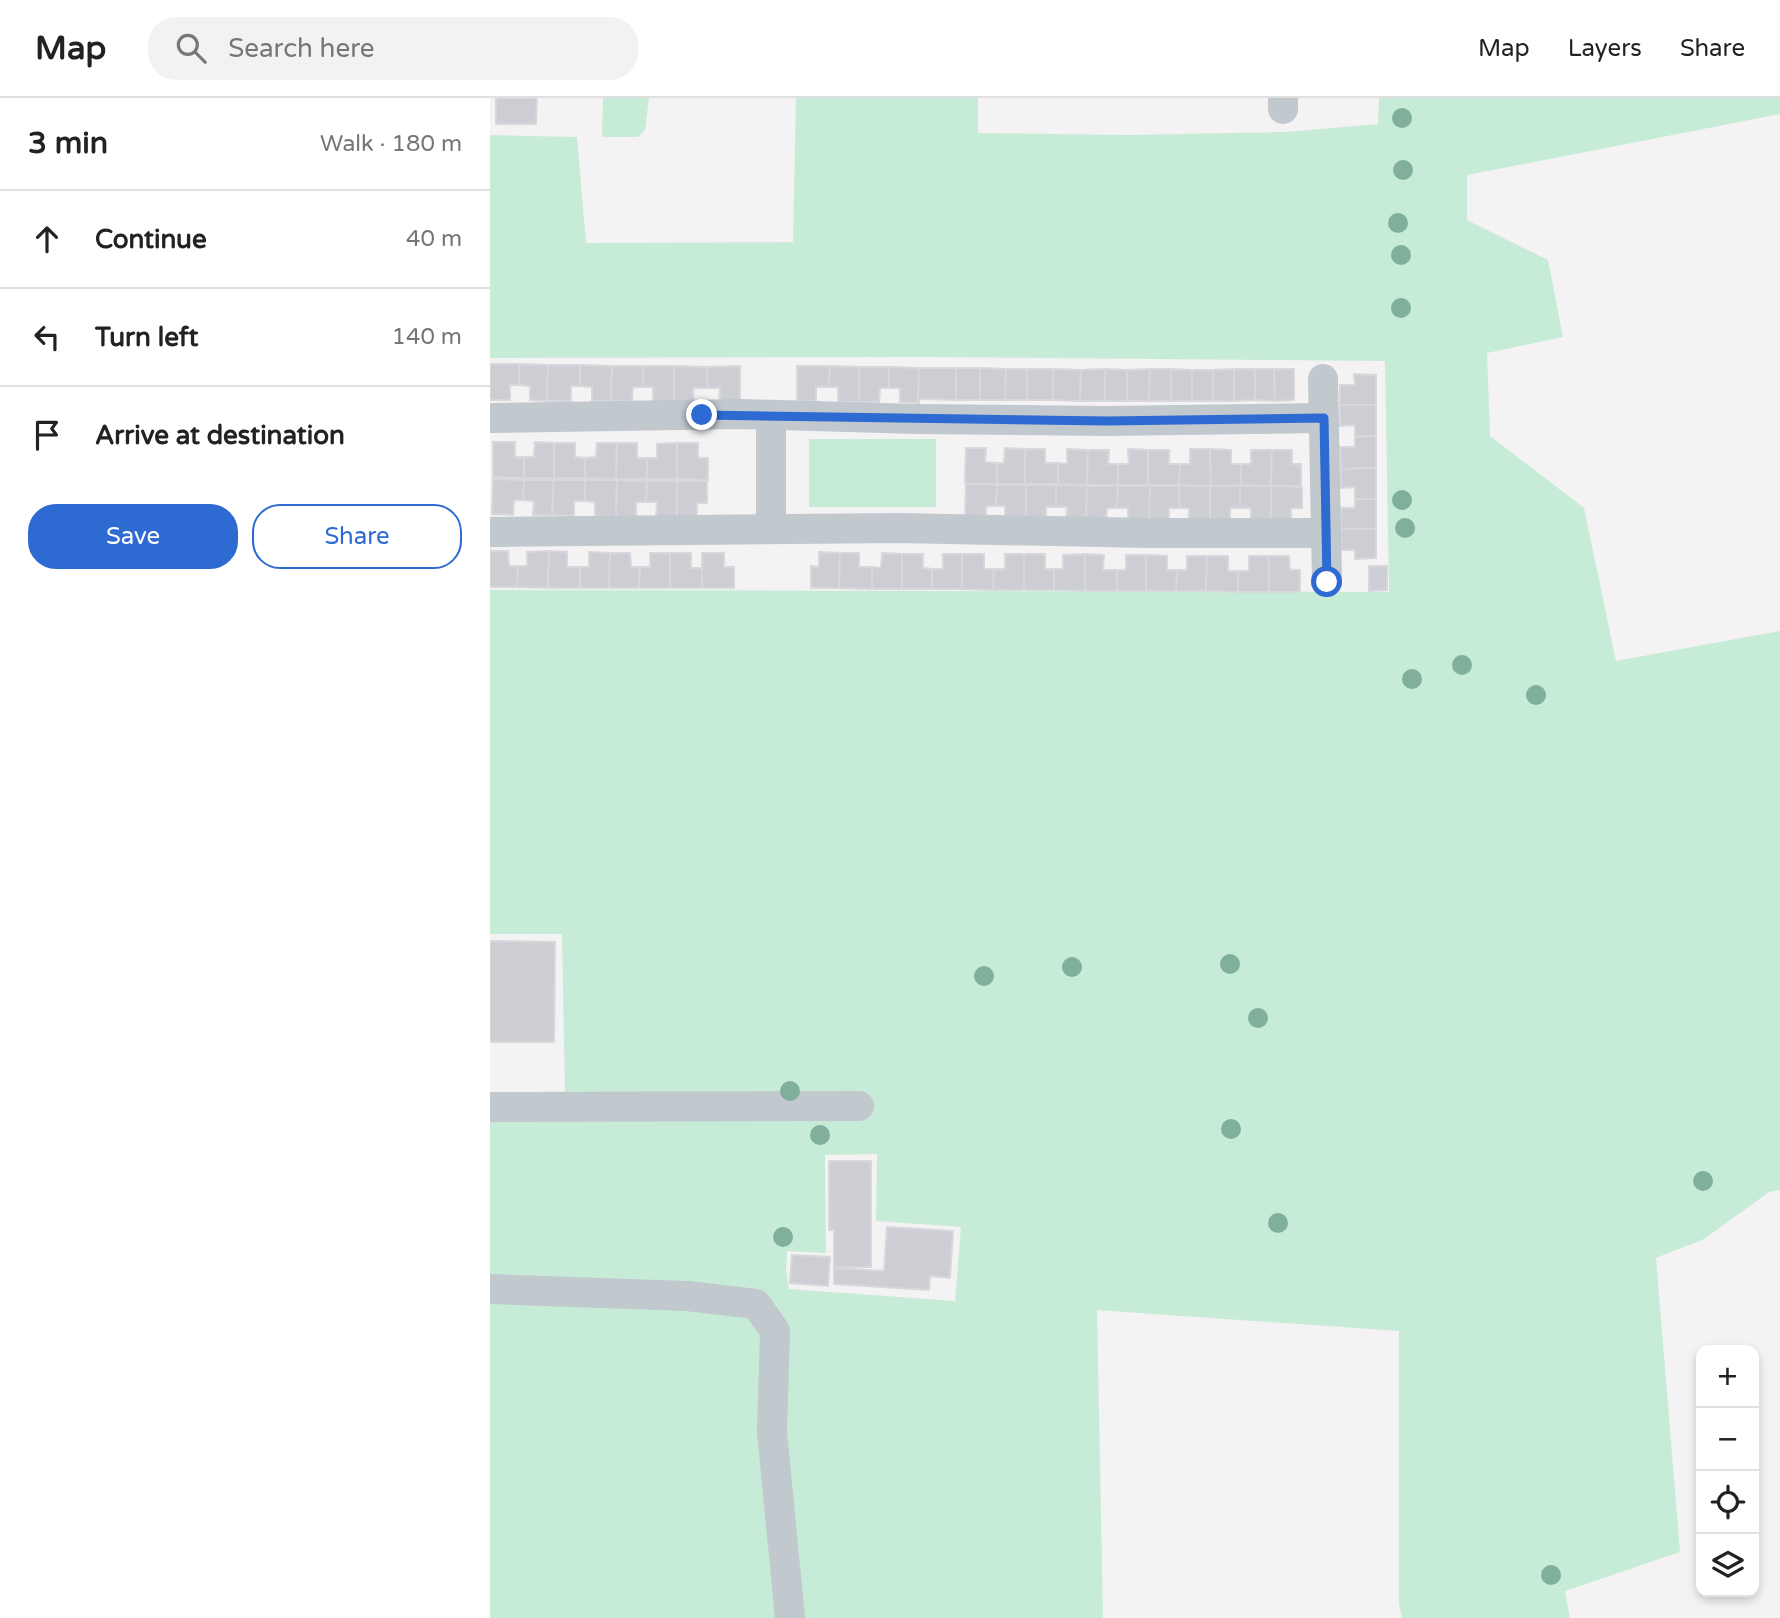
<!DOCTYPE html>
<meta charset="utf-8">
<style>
body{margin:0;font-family:"Varela Round",sans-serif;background:#f2f2f2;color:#222}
.controls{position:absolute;right:21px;bottom:21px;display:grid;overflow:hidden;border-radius:14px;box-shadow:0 4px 10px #0003}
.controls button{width:63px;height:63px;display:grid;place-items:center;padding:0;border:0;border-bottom:2px solid #e0e0e0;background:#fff;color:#222;font:35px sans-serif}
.stop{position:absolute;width:21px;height:21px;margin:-16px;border:5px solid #2d6ad2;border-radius:50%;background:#fff}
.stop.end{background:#2d6ad2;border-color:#fff;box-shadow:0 2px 7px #0008}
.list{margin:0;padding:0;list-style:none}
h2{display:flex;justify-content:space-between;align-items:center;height:91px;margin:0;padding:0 28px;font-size:30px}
h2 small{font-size:23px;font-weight:400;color:#767676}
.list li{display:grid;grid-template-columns:46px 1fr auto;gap:21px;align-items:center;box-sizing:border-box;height:98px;padding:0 28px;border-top:2px solid #e0e0e0}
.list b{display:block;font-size:26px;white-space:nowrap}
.list em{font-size:23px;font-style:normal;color:#767676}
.actions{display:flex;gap:14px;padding:21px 28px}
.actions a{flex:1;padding:16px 0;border:2px solid #2d6ad2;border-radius:28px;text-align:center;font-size:24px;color:#2d6ad2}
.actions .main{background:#2d6ad2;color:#fff}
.icon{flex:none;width:38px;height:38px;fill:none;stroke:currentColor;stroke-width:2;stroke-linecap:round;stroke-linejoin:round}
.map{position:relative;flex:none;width:1290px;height:1520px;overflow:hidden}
header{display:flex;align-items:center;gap:42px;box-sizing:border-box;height:98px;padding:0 35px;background:#fff;border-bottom:2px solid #e0e0e0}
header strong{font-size:33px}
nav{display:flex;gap:38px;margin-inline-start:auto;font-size:24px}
.search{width:490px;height:63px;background:#f2f2f2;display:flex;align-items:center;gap:18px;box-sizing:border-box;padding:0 24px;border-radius:28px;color:#767676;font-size:26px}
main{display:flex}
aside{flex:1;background:#fff}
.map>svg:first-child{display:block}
.green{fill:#c6ecd7;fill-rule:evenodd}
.building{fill:#ccced3;stroke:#d6d8dc;stroke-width:2}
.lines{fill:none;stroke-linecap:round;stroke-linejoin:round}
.minor{stroke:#c1c8ce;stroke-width:30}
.tree{fill:#80af9b}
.route{stroke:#2d6ad2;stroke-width:9}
</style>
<header>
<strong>Map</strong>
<div class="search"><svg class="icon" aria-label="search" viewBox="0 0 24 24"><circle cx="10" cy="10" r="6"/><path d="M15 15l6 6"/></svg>Search here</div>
<nav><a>Map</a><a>Layers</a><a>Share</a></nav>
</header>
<main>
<aside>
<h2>3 min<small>Walk · 180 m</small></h2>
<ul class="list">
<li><svg class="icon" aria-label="ahead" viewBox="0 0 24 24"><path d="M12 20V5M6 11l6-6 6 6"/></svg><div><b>Continue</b></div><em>40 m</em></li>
<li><svg class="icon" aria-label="left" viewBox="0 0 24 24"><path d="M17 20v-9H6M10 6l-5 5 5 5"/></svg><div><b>Turn left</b></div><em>140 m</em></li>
<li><svg class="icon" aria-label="arrive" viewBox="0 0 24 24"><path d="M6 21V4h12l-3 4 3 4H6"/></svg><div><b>Arrive at destination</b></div></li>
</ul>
<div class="actions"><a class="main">Save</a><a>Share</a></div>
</aside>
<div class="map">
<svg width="1290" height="1520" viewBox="0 0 1290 1520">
<rect width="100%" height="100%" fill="#f4f2f2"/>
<!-- green -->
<g class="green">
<path d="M113,0H159L155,32L148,39H112Z"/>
<path d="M306,0H488V35L638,37L796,34L888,26L889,0H1290V16L977,77V122L1058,162L1073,239L997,255L1000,338L1094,410L1126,563L1290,533V1092L1279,1094L1214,1141L1166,1160L1190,1454L1075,1493L1080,1520H912L909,1506V1233L607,1212L613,1520H0V1022L75,998L72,836H0V492L899,494L895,263L434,259L0,260V37L87,39L96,145L303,144ZM387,1056L386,1123L471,1129L465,1203L299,1191L296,1172L297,1153L336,1155L335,1057Z"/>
<rect x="319" y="341" width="127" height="68"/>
</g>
<!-- building -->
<g class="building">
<path d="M6,0H47L46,26H6Z"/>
<path d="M0,266H29V287H20V302H0Z"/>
<path d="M29,266L58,267L57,303L40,302V288L29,287Z"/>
<path d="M58,267H90V288H81V303H57Z"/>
<path d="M90,267L122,268L121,303H102V289L90,288Z"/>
<path d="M122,268H153V289H143L142,303H121Z"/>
<path d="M153,268H184V304H163V289H153Z"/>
<path d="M184,268L217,269V290H203L204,304H184Z"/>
<path d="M250,268V305L229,304L230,290H217V269Z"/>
<path d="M307,268H340L339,289H326V303H307Z"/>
<path d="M340,268L369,269V304H348V289H339Z"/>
<path d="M369,269H399V290H390L389,304H369Z"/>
<path d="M399,269L429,270V305L410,304V290H399Z"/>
<path d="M429,270H466V302L428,301Z"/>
<rect x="466" y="270" width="24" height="32"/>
<path d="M490,270L516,271L515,302H490Z"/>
<path d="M516,271H537V302H515Z"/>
<rect x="537" y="271" width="26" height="31"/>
<path d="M563,271L591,272L590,303L563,302Z"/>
<path d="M615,271V303H590L591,272Z"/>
<path d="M615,271L637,272V303H615Z"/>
<path d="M660,271L659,303H637V272Z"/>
<path d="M660,271H681V303H659Z"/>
<path d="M681,271L702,272V303H681Z"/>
<path d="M744,271H765V302L744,303Z"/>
<path d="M744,271V303H723V272Z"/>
<path d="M765,271H784L785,303L765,302Z"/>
<path d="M784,271H804V302L785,303Z"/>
<rect x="702" y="272" width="21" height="31"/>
<path d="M864,276L886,277V307H850V287H865Z"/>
<path d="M850,307H886V338L865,339V327L850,328Z"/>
<path d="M886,338V370L851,371L850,349H865V339Z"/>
<path d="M3,344H25V359H34V380L3,379Z"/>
<path d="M45,344L64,345V380H34V359H44Z"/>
<path d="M64,345H85V359L95,360V380H64Z"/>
<path d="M107,345H127L126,381L95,380V360L106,359Z"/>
<path d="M127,345H147V360H157V381H126Z"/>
<path d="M187,345H208V360H218V382L187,381Z"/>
<path d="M187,345V381H157V360H167V346Z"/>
<path d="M476,350H496L495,364L507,365V386L475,385Z"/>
<path d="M515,350L535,351V386H507V365H514Z"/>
<path d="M535,351H555V365H568V386H535Z"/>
<path d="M577,351L598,352L597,387L568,386V365L577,366Z"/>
<path d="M638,351L658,352V387H628V366H639Z"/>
<path d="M700,351H720L721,388L689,387L690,366H700Z"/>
<path d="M720,351L741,352V366H751V387L721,388Z"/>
<path d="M598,352H619L618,366H628V387H597Z"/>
<path d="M658,352H679V366H690L689,387H658Z"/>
<path d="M761,352H782L781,388L751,387V366H761Z"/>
<path d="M782,352H802V366H811V388H781Z"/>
<path d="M886,370V401H865V389L851,390V371Z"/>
<path d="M3,381L34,382L33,402H24L23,417L2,416Z"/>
<path d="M34,382H64L62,417H43L44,403L33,402Z"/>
<path d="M64,382H95V403H84V418L62,417Z"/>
<path d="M95,382H127L126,419L105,418V404L95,403Z"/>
<path d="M127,382L157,383L156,404H146V419H126Z"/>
<path d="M157,383H187V419H166L167,404H156Z"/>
<path d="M187,383H217V405H207V419H187Z"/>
<path d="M476,386L507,387L506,408H496V423H475Z"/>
<path d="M507,387H536V423H515V408H506Z"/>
<path d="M536,387H566V409H556V424L536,423Z"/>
<path d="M566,387L597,388L596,424H576L577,409H566Z"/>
<path d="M597,388H628L627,410H617L616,424H596Z"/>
<path d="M628,388H660L659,424H638V410H627Z"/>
<path d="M660,388H689V410H679V424H659Z"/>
<path d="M689,388H720V425H699V410H689Z"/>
<path d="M720,388H750V410H740V425H720Z"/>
<path d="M750,388H781V425H761V410H750Z"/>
<path d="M781,388L812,389V410H801V424L781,425Z"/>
<path d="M865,401H886V431H851V410H865Z"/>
<path d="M851,431H886V460L865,461V452H851Z"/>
<path d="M0,453H18L19,468H28L27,489H0Z"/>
<path d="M59,453L58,490L27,489L28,468H37V454Z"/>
<path d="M59,453L77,454V469H90V490H58Z"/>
<path d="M99,454L120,455L119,490H90V469H99Z"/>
<path d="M329,454L350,455L349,490H321V468L329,469Z"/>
<path d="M120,455H140L141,469H150L149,490H119Z"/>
<path d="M160,455H180V490H149L150,469H160Z"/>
<path d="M180,455H201V470H212V490H180Z"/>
<path d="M212,455H234V469H244V490H212Z"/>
<path d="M350,455H369V469H382V491L349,490Z"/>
<path d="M392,455L412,456V491H382V469L391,470Z"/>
<path d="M412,456H433V470L442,471V491H412Z"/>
<path d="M453,456H472V491H442V471H453Z"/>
<path d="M472,456H494V471H504L503,492L472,491Z"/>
<path d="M515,456H534V492H503L504,471H515Z"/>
<path d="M534,456H555V471H564V492H534Z"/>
<path d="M595,456V493L564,492V471H573V457Z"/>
<path d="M595,456L614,457L613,472H627V493H595Z"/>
<path d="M636,457H656V493H627V472H636Z"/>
<path d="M656,457L677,458V472H687L686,493H656Z"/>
<path d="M697,458H717L716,493H686L687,472H697Z"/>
<path d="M717,458H738V473H748V494L716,493Z"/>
<path d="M759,458H779V494H748V473H759Z"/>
<path d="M779,458H799L800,472H810V494H779Z"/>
<path d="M879,468H897V492L879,493Z"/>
<path d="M0,843L65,844L64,944H0Z"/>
<path d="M339,1063H381V1169H344V1132H339Z"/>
<path d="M397,1129L463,1133L460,1180L440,1178L439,1192L344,1186V1170L394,1173Z"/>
<path d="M302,1157L340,1159L338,1188L300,1185Z"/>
</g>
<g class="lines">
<!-- minor -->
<g class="minor">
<path d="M793,0V11"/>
<path d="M833,281L837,484"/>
<path d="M281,317V430"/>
<path d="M0,320L251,316L426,321L617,323L834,320"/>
<path d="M0,434L410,430L658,435H836"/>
<path d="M0,1009L369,1008"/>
<path d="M0,1191L197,1198L266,1206L285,1233L282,1334L300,1520"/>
</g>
</g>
<!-- trees -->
<g class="tree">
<circle cx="912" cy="20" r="10"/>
<circle cx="913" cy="72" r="10"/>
<circle cx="908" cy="125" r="10"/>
<circle cx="911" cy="157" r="10"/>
<circle cx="911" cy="210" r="10"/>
<circle cx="912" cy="402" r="10"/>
<circle cx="915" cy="430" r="10"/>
<circle cx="972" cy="567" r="10"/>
<circle cx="922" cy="581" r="10"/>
<circle cx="1046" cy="597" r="10"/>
<circle cx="740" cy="866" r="10"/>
<circle cx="582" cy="869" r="10"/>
<circle cx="494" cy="878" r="10"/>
<circle cx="768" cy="920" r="10"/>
<circle cx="300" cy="993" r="10"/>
<circle cx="741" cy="1031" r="10"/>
<circle cx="330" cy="1037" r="10"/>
<circle cx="1213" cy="1083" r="10"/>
<circle cx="788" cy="1125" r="10"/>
<circle cx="293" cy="1139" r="10"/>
<circle cx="1061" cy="1477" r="10"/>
</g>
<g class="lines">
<!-- route -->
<path class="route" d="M212,317L617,323L834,320L837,484"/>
</g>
</svg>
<div class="controls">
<button>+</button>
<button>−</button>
<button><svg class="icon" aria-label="locate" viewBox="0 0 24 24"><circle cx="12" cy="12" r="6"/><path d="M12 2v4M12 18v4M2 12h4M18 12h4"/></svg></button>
<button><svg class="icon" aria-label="layers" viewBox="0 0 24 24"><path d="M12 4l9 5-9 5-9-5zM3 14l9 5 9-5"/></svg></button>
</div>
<div class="stop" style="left:837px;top:484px"></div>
<div class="stop end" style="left:212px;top:317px"></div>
</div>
</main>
